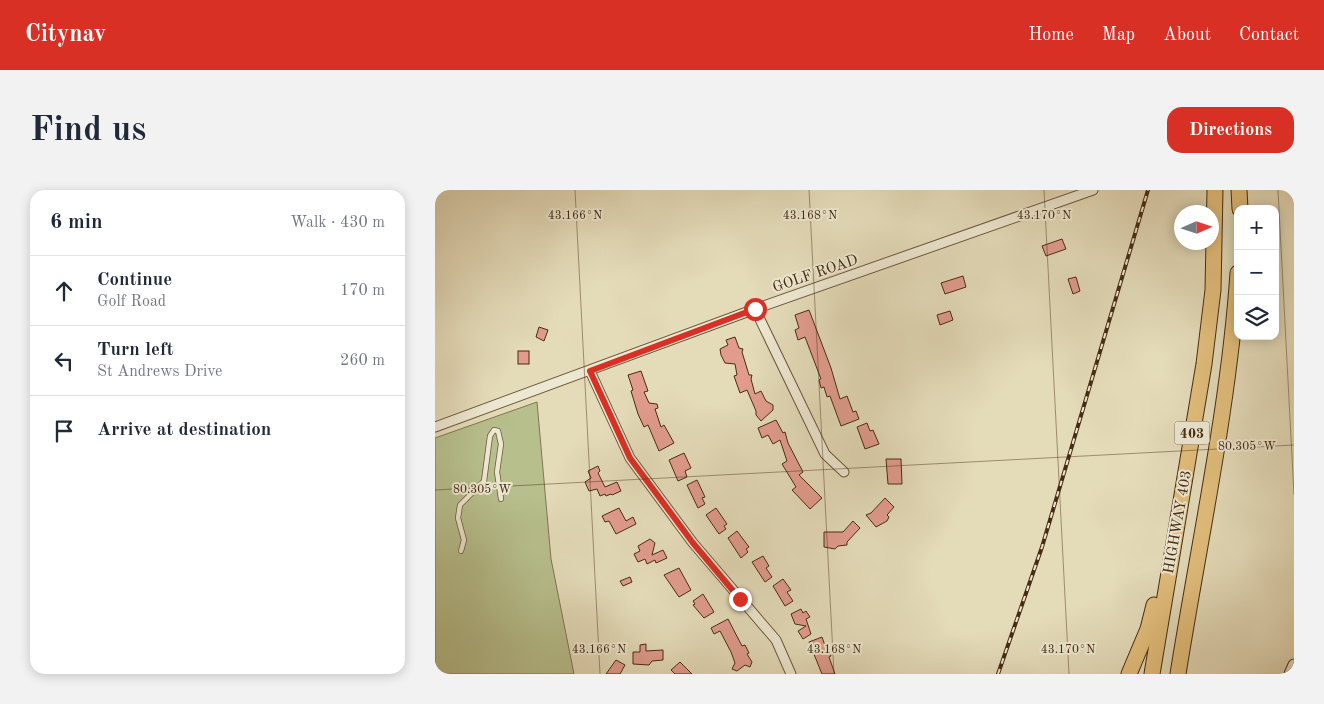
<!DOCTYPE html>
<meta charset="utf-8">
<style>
body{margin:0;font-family:"Old Standard TT",serif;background:#f2f2f3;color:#1f2937}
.controls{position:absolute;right:15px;top:15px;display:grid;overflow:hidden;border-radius:10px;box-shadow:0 2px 12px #0003}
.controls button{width:45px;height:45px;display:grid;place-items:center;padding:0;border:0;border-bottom:1px solid #e0e1e3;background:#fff;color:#1f2937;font:25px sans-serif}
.compass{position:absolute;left:739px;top:15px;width:45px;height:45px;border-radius:50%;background:#fff;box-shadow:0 2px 12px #0003;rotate:87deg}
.stop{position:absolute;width:15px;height:15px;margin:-11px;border:4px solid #d93025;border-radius:50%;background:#fff}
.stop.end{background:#d93025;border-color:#fff;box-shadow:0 1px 5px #0008}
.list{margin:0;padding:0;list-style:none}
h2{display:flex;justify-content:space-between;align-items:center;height:65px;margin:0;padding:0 20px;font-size:21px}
h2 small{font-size:16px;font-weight:400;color:#747a83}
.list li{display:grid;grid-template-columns:32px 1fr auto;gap:15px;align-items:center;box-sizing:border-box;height:70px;padding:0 20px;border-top:1px solid #e0e1e3}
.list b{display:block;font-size:19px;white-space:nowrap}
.list p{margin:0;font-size:16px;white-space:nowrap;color:#747a83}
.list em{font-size:16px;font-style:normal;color:#747a83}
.icon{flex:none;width:28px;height:28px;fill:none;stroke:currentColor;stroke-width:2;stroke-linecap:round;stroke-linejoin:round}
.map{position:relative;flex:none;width:859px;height:484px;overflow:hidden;border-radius:15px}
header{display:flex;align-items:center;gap:30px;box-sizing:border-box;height:70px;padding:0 25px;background:#d93025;color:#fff}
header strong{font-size:24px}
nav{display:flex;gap:28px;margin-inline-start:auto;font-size:18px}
.intro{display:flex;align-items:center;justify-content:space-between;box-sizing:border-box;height:120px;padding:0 30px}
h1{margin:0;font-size:35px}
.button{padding:12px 22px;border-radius:15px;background:#d93025;color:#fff;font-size:18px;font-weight:700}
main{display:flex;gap:30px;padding:0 30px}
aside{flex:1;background:#fff;border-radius:15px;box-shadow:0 2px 12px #0003}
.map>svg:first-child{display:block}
.green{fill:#b7bf8d;stroke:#807550}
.building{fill:#e19c8d;stroke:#482b13}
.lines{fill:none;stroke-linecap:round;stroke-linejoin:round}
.service-casing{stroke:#6f573c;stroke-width:6}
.minor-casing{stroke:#6f573c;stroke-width:11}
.secondary-casing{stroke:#482b13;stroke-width:13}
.motorway-casing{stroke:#482b13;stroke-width:17}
.service{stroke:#ede8d2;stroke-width:4.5}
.minor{stroke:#ede8d2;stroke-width:9}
.secondary{stroke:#ede8d2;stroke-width:11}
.motorway{stroke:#e2be7c;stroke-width:15}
.rail-casing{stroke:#482b13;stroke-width:4}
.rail{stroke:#ede8d2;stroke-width:2;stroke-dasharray:5.5;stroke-linecap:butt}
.route{stroke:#d93025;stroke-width:6}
.ticks{fill:none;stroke:#482b13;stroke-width:1;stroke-opacity:0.45}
.labels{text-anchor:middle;stroke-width:4;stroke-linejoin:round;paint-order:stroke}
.shield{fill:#ede8d2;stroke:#7a644c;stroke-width:1}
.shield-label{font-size:14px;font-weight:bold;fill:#482b13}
.street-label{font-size:15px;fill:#482b13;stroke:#ede8d2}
.ticks-label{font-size:12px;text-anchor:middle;fill:#482b13;stroke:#ede8d2;stroke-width:4;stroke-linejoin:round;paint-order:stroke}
</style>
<header>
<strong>Citynav</strong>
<nav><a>Home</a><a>Map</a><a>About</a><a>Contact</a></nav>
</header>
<div class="intro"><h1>Find us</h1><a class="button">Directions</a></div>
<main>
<aside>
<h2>6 min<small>Walk · 430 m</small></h2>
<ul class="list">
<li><svg class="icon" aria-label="ahead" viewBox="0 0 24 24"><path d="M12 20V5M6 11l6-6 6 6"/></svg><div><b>Continue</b><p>Golf Road</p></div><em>170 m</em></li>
<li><svg class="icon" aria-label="left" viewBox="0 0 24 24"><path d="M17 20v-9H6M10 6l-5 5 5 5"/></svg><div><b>Turn left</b><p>St Andrews Drive</p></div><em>260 m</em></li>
<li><svg class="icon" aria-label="arrive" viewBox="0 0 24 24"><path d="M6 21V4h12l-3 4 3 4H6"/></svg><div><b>Arrive at destination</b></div></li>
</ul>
</aside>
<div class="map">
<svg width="859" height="484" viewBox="0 0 859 484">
<rect width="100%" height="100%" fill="#e4dbb9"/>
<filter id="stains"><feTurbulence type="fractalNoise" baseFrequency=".004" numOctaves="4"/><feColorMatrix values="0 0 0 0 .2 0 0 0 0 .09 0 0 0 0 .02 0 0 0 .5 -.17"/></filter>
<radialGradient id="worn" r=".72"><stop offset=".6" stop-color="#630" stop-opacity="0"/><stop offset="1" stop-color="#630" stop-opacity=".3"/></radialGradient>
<!-- green -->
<path class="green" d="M102,212L116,369L139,484H0V248Z"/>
<!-- building -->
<g class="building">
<path d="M627,49L631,59L611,66L607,56Z"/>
<path d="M528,86L531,97L510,104L506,93Z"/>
<path d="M641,87L645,101L638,104L633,89Z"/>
<path d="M374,120L396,178L405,209L412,206L418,222L421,221L424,229L406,236L395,206L392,207L389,197L386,198L384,190L386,189L370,147L363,150L360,140L364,138L360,125Z"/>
<path d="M515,121L518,130L505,135L502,125Z"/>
<path d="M104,137L113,140L109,151L101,147Z"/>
<path d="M300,147L304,158L308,159L307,162L314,185H317L316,189L320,204L326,201L331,211L338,215V220L326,231L321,225V221L312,200L305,203L299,186L302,185L300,174L290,173L286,165L285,159L293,155L291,150Z"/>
<rect x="83" y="161" width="11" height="13"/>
<path d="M206,181L213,201L209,202L214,213L222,214L223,218L220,219L226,237L229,235L239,253L224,261L213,235L209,237L203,224L196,201L198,200L193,185Z"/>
<path d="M341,230L348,243L350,242L353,253L368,282L364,285L387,308L375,319L357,300L361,297L347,274L352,271L345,250L338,254L333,245L327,248L323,238Z"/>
<path d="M432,233L435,241L438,240L444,254L430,259L422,237Z"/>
<path d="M249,263L256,278L250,281L252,287L243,291L234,270Z"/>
<path d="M451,269H466L467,294H453Z"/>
<path d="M163,276L165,281L163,283L170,297L182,292L186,301L177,305L176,304L171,306L170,304L165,306L162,299L154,301L150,292L156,288L153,281Z"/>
<path d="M262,290L270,307L267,308L270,314L263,318L252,295Z"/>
<path d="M450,308L459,317L452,325L454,327L452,331L441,337L431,325L436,323Z"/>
<path d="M184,318L191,331L198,327L201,334L181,344L174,331L170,332L167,326Z"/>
<path d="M281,318L292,334L289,336L291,339L284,344L271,325Z"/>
<path d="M418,331L425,338L412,352V355L403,356L400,359L389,357V342H408Z"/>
<path d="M302,341L314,357L311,359L313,362L306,368L293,348Z"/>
<path d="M215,349L220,353L217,365L228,360L232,368L221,373L220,370L212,374L210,369L203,372L199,364L205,361L203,356Z"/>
<path d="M328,366L334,376L331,378L337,387L330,392L317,372Z"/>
<path d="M244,378L256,400L244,407L229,385Z"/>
<path d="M195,387L197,392L188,396L185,391Z"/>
<path d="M348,389L356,400L352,402L358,411L350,416L338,396Z"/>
<path d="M268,404L279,422L269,428L258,415L260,414L258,411Z"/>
<path d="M366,419L368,423L371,421L375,427L371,429L376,444L368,449L363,441L371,436L360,434L356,424Z"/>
<path d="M293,429L307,456L310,455L314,463L312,464L317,472L315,477L310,475L302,481L297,479L300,473L296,462L285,441L279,444L276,438Z"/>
<path d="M387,447L392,461L394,460L396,466L394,467L400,484H387L374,452Z"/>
<path d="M211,454V461L228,460V470L217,471L214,475L198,474V462H205V455Z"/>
<path d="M181,470L190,475L185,484H171Z"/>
<path d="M245,472L257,484H240L236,480Z"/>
</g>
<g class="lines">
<!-- service casing -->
<g class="service-casing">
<path id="service" d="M26,361L29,350L23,328L25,315L49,291L55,246L59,240L63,241L66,254L62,282L66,309"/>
</g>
<!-- minor casing -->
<g class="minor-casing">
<g id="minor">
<path d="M320,119L390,264L409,282"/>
<path d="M155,181L195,268L258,353L341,450L356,484"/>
<path d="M0,237L320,119L658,0"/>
</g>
</g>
<!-- secondary casing -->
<g class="secondary-casing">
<path id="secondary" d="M855,484L859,475"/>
</g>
<!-- motorway casing -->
<g class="motorway-casing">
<g id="motorway">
<path d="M804,0L805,19"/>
<path d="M694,484L713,439L719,415"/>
<path d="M717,484L769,174L778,100L780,0"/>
<path d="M743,484C764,352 794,216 803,83"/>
</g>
</g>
<!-- service -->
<use href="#service" class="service"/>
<!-- minor -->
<use href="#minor" class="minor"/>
<!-- secondary -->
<use href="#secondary" class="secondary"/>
<!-- motorway -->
<use href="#motorway" class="motorway"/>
<!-- rail casing -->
<g class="rail-casing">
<path id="rail" d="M563,484L607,357L713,0"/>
</g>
<!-- rail -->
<use href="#rail" class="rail"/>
</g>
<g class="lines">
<!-- route -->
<path class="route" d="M305,409L258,353L195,268L155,181L320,119"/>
</g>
<!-- ticks -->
<path class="ticks" d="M140,0L165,484M374,0L399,484M609,0L634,484M843,0L859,305M0,300L859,255"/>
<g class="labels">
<!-- shield labels -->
<rect class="shield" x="739.5" y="231.5" width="35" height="23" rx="4"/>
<g class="shield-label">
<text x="757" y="248">403</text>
</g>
<!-- street labels -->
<g class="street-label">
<text transform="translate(380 83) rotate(-19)" y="5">GOLF ROAD</text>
<text transform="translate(742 332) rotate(-80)" y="5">HIGHWAY 403</text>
</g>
</g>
<g class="ticks-label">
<text x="140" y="29">43.166°N</text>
<text x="375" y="29">43.168°N</text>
<text x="609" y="29">43.170°N</text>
<text x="812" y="260">80.305°W</text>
<text x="47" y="303">80.305°W</text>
<text x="164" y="463">43.166°N</text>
<text x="399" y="463">43.168°N</text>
<text x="633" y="463">43.170°N</text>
</g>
<rect width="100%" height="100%" filter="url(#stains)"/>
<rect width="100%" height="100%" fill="url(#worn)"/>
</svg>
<div class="controls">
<button>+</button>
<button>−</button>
<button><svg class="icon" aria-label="layers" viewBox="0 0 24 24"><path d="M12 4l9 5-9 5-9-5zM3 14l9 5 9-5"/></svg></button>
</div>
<svg class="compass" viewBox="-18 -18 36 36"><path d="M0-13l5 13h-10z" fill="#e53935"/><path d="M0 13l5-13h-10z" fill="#747a83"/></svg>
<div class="stop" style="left:320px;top:119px"></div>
<div class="stop end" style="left:305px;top:409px"></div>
</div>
</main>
